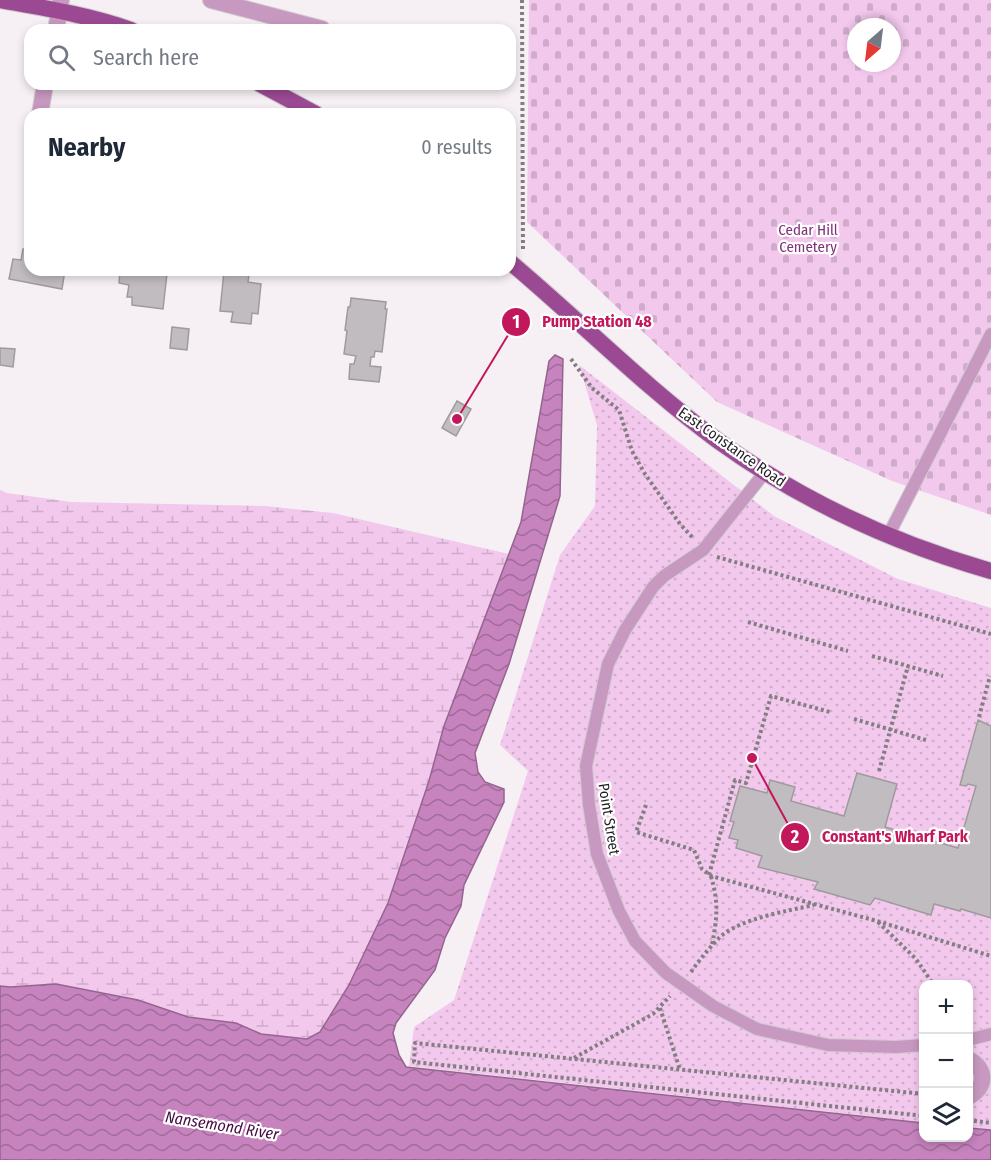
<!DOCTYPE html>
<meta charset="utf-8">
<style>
body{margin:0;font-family:"Fira Sans Condensed",sans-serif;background:#f6f6f7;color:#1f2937}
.controls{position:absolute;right:18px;bottom:18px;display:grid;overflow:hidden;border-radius:12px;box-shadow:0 3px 9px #0003}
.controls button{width:54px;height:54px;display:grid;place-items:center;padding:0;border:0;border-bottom:2px solid #e0e1e3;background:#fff;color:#1f2937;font:30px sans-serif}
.compass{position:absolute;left:847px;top:18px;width:54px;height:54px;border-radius:50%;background:#fff;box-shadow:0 3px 9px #0003;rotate:208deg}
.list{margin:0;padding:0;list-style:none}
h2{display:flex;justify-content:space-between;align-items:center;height:78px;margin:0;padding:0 24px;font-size:26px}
h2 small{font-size:20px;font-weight:400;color:#747a83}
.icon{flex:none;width:33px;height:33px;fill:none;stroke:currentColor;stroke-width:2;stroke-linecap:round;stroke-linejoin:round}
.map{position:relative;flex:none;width:991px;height:1160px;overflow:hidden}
.search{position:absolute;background:#fff;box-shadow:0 3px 9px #0003;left:24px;top:24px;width:492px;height:66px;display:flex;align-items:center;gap:15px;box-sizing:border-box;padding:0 21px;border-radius:18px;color:#747a83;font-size:22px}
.panel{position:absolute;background:#fff;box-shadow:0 3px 9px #0003;left:24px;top:108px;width:492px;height:168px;border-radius:18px}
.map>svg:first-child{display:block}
.grass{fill:url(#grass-dots)}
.wetland{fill:url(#wetland-marsh)}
.cemetery{fill:url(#cemetery-stones);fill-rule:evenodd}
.water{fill:url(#water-waves);stroke:#94658f;stroke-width:1.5}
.building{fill:#c1bcc0;stroke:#9f9a9e;stroke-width:1.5}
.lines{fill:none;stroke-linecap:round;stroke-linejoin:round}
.service-casing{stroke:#d0cacf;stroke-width:14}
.pedestrian-casing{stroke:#d0cacf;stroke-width:18}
.minor-casing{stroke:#d0cacf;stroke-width:18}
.primary-casing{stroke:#d0cacf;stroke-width:18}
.path{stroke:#827e82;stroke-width:4;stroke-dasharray:3 3;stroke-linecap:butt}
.service{stroke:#c798c0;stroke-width:12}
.pedestrian{stroke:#c798c0;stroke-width:16}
.minor{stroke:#c798c0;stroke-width:16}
.primary{stroke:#9c4994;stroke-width:16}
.labels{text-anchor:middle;stroke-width:4.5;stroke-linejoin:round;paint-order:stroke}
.park-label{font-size:15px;fill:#81327a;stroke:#fff}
.street-label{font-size:15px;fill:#211f21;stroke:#fff}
.water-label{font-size:16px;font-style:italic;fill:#480b44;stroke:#fff}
.leader{fill:none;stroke:#c2185b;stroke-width:2}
.callout-dot{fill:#c2185b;stroke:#fff;stroke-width:2}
.mark-label{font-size:18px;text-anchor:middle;font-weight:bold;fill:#fff}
.callout-label{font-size:16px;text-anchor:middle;font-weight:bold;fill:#c2185b;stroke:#fff;stroke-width:4.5;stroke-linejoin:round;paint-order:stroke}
</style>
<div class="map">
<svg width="991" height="1160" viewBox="0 0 991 1160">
<defs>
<pattern id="grass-dots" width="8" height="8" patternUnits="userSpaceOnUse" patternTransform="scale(1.5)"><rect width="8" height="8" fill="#f3c8ed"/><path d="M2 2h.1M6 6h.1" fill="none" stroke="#d0abcb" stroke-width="1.8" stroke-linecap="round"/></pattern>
<pattern id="wetland-marsh" width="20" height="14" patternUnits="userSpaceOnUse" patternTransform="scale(1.5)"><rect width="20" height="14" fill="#f3c8ed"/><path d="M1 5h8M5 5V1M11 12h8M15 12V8" fill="none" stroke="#d0abcb"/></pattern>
<pattern id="cemetery-stones" width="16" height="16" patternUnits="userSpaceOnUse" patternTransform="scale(1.5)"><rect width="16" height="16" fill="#f3c8ed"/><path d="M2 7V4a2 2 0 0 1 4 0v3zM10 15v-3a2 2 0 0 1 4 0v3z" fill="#d0abcb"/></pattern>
<pattern id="water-waves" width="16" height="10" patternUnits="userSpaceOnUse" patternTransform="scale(1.5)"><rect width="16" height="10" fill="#c683be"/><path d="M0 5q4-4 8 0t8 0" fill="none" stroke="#a06b9a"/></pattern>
</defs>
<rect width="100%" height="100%" fill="#f6f0f5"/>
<!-- grass -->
<path class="grass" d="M579,365L774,516L898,579L991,608V1130L969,1127L968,984H924L923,1122L409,1066L414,1027L454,1000L528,771L500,745L560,555L595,506L597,425Z"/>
<!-- wetland -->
<path class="wetland" d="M0,490L7,493L72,502L265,506L333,513L509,554L444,726L429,781L388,903L349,985L320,1032L307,1039L261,1034L236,1023L188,1017L138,1000L56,984L10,987L0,986Z"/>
<!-- cemetery -->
<path class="cemetery" d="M529,0H991V515L892,481L717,402L527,222ZM856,27H892V63H856Z"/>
<!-- water -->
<path class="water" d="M555,355L563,359L560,496L509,664L475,753L478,772L485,782L504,789V802L464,885L461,906L445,938L435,970L396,1023L393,1033L399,1055L406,1067L923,1123L924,1138H968L969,1128L991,1130V1160H0V986L10,987L56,984L138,1000L188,1017L236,1023L261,1034L307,1039L320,1032L349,985L388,903L429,781L444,726L521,522L549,361Z"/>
<!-- building -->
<g class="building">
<path d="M28,242H30V270H65L62,289L9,279L13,259L21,260L23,249H26Z"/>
<path d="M120,270H137L167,274L163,309L132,305V297H127L129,285L119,283Z"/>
<path d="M224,271L242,272L241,274L249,275L248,282L261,284L258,314L252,313L251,324L231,322L233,312L220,311Z"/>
<path d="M351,298L386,302L385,309H387L382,352L375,351L374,357H371L370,366L381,367L379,382L349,379L350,364H354L356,356L344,354L347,331L345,330L348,307H350Z"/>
<path d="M172,327L189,329L187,350L170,348Z"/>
<path d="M0,348L15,349L13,367L0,365Z"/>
<path d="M457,401L471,409L456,436L442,428Z"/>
<path d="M978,720L991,726V918L961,909L960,911L934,904L931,915L875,898L870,905L814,889L818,882L758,867L762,856L736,848L738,840L729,838L734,822L730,821L740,786L767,793L770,780L795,787L791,801L844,816L857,773L897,784L885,827L958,848L976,786L968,784L966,786L960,785Z"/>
</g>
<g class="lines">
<!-- service casing -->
<g class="service-casing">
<g id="service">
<path d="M765,472L703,550L664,576L653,587L625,630L608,664L586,766L589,805L597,854L619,911L635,941L666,973L713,1006L757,1029L828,1045L896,1047L924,1045"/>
<path d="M888,536L991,334"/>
<path d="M968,1040L991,1034"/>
</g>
</g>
<!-- pedestrian casing -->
<g class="pedestrian-casing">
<path id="pedestrian" d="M968,1059C987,1068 987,1088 968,1097"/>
</g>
<!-- minor casing -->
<g class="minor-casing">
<g id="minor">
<path d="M211,0L322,29"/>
<path d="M56,30L61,0"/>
<path d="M40,114L45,84"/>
</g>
</g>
<!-- primary casing -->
<g class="primary-casing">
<g id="primary">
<path d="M0,0C44,8 89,15 131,30"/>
<path d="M260,84L316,114"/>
<path d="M510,262C579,320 645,387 717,440C800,500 893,543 991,571"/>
</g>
</g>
<!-- path -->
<g class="path">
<path d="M522,0L523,249"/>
<path d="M571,359L592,388L619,410L632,451L645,474L680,524L693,538"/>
<path d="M717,557L991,634"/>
<path d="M748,622L848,651"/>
<path d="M872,656L943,676"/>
<path d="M979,717L990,676"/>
<path d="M854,719L926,740"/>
<path d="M879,771L908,666"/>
<path d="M646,805L636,832L694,850L702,869L711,876L877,921L991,956"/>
<path d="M709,875L735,780L746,783L771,696L830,712"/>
<path d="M711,876C719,904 717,918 712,945"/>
<path d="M878,922L916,959L933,984"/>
<path d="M691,972C700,959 710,947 721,936C743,918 787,911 814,905"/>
<path d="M660,1008L680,1070"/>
<path d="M574,1058L653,1014L670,996"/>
<path d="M924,1094L415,1043L414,1062L924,1116"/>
<path d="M968,1120L991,1123"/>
</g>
<!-- service -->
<use href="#service" class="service"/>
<!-- pedestrian -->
<use href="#pedestrian" class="pedestrian"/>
<!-- minor -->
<use href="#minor" class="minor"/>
<!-- primary -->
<use href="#primary" class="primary"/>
</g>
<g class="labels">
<!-- park labels -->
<g class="park-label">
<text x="808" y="235">Cedar Hill<tspan x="808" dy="17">Cemetery</tspan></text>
</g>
<!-- street labels -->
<g class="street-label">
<text transform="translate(732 447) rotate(35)" y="5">East Constance Road</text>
<text transform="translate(609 819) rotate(81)" y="5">Point Street</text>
</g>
<!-- water labels -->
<g class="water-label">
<text transform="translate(222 1125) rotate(9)" y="6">Nansemond River</text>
</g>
</g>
<!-- callouts -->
<path class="leader" d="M457 419L516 322M752 758L795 837"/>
<g class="callout-dot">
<circle cx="457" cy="419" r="6"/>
<circle cx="752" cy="758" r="6"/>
<circle cx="516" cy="322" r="15"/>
<circle cx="795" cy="837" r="15"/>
</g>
<g class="mark-label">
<text x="516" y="328">1</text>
<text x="795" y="843">2</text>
</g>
<g class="callout-label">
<text x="597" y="327">Pump Station 48</text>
<text x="895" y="842">Constant's Wharf Park</text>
</g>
</svg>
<div class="controls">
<button>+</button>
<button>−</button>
<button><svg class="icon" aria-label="layers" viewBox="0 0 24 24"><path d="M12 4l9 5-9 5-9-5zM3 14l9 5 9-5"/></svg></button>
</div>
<svg class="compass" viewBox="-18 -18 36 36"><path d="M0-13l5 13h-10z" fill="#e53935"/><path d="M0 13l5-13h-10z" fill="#747a83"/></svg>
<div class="search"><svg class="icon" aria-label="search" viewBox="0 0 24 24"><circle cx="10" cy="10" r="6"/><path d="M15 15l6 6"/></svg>Search here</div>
<section class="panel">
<h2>Nearby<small>0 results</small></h2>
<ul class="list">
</ul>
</section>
</div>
